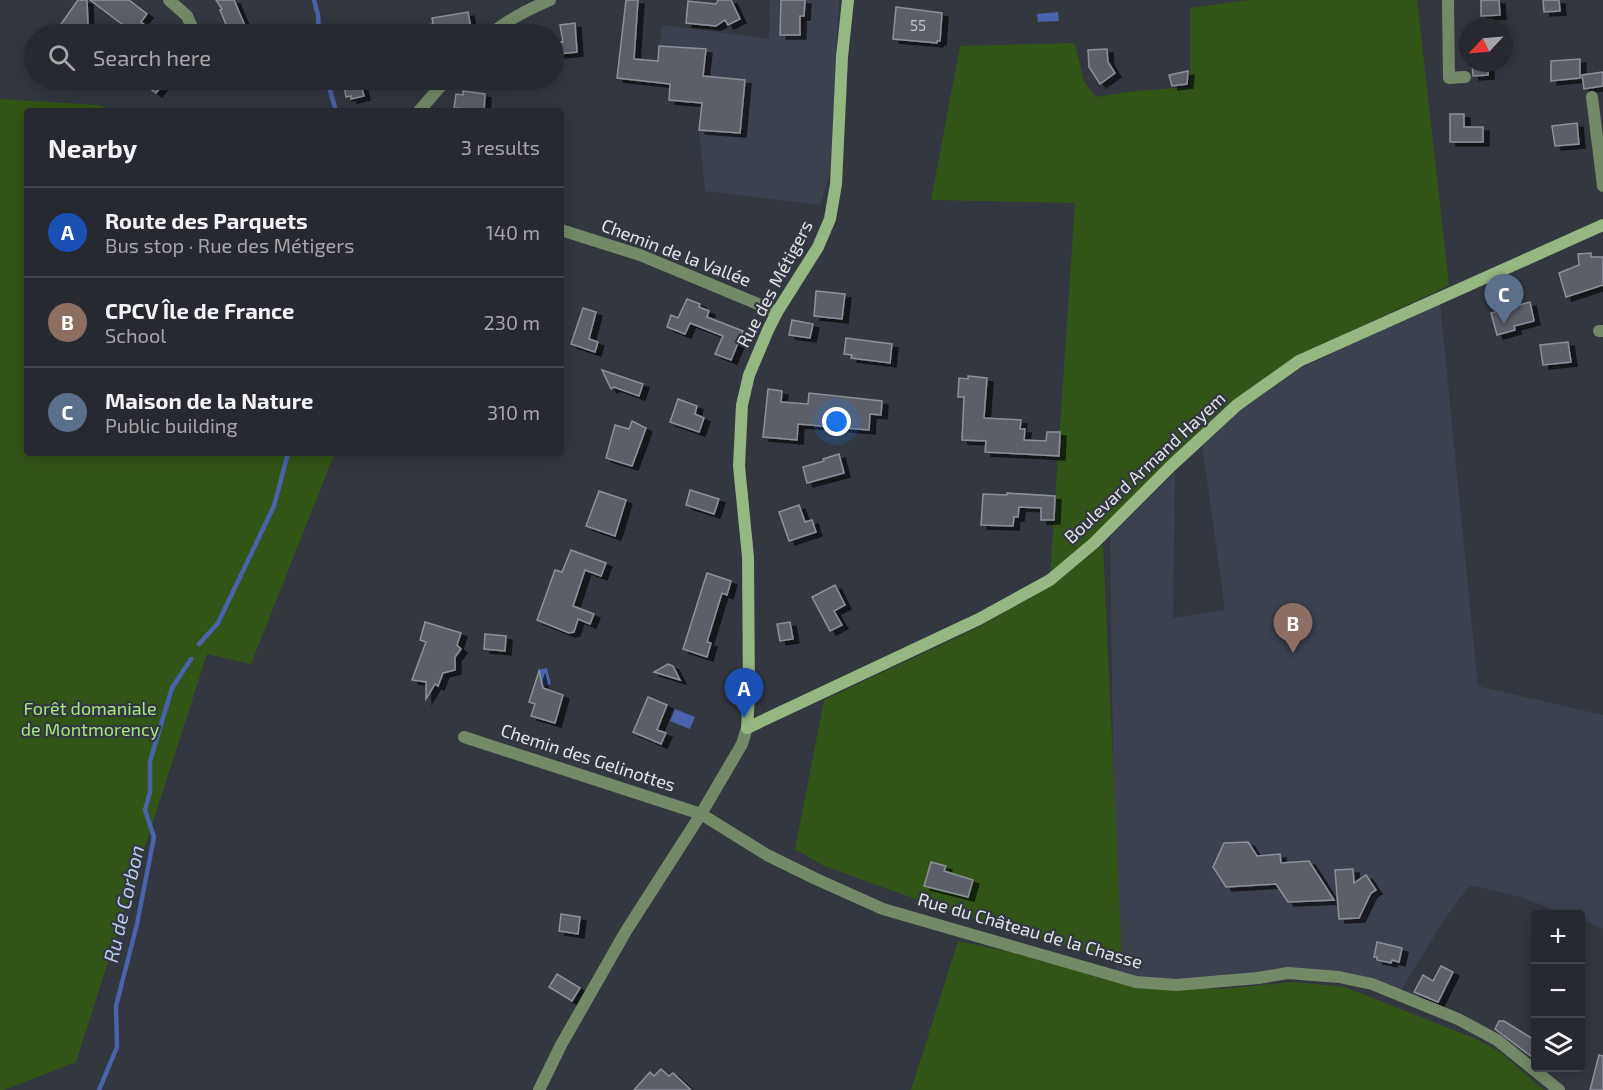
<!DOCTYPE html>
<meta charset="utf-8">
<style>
body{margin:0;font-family:"Exo 2",sans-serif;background:#2e3137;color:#f1f3f6}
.controls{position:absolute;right:18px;bottom:18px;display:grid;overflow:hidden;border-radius:6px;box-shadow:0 3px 15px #0003}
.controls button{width:54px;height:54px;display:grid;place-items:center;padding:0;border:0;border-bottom:2px solid #42454b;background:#26292f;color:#f1f3f6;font:30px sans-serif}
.compass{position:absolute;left:1459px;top:18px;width:54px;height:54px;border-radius:50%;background:#26292f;box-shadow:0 3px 15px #0003;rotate:244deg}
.you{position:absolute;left:837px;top:422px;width:21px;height:21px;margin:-15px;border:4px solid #fff;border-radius:50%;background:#1a73e8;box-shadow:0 0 0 9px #1a73e833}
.badge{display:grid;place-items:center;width:39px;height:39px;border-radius:50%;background:#8bbbb9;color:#fff;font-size:20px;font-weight:700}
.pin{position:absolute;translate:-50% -50px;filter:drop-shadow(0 2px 3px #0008)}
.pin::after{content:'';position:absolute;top:32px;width:21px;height:18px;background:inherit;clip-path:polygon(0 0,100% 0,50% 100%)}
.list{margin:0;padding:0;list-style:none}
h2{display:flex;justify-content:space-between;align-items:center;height:78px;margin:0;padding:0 24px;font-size:26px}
h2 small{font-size:20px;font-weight:400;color:#a4a6aa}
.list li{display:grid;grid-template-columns:39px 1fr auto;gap:18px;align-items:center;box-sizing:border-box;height:90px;padding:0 24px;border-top:2px solid #42454b}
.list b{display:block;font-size:22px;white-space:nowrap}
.list p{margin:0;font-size:20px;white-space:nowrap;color:#a4a6aa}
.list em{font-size:20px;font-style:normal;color:#a4a6aa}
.icon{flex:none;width:33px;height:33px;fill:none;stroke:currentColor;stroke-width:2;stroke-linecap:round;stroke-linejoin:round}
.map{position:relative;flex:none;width:1603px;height:1090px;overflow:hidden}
.search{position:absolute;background:#26292f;box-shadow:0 3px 15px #0003;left:24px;top:24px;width:540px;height:66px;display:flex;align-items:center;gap:15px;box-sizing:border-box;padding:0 21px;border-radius:33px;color:#a4a6aa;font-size:22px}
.panel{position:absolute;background:#26292f;box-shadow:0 3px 15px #0003;left:24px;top:108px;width:540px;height:348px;border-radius:6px}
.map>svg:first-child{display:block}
.built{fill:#3b414f}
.green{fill:#335417}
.water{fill:#4b62ac}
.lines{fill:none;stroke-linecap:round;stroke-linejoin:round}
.stream{stroke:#4b62ac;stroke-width:4.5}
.building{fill:#5c5f68;stroke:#8c9099;stroke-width:1.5;filter:url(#shadow)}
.minor{stroke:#748968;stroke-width:12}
.secondary{stroke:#96b781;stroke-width:12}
.labels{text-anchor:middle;stroke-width:4.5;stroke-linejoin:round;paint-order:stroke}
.number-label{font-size:15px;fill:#c0c3c9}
.street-label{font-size:18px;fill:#e2e4e9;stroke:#33373f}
.park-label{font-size:18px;fill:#a8e77e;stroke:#33373f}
.water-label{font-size:20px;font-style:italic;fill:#bacaf3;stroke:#33373f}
</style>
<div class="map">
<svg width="1603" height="1090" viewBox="0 0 1603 1090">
<defs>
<filter id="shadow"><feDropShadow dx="6" dy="4" stdDeviation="0" flood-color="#0009"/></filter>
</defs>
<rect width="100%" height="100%" fill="#33373f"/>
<!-- built -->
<g class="built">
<path d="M770,0H839L830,172L820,205L705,191L699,130L702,103L669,100L670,84L656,82L662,25L769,39Z"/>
<path d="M1440,303L1478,686L1603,715V929L1581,920L1580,914H1565L1517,896L1470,885L1444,920L1399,994L1289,973L1176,985L1116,976L1110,535L1175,472L1173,618L1225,610L1202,444L1241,408L1303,367Z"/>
</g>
<!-- green -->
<g class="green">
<path d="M1248,0H1417L1449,285C1365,326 1277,359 1208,422L1202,430L1091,539L1050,575L1075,203L931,200L960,46L1075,43L1084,82L1096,97L1135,91L1190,87V8Z"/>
<path d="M0,99L98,105L118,111H27V453H335L251,664L207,654L76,1062L4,1090H0Z"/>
<path d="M1103,544L1122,961L1012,931L935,906L824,866L795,849L824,700L979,627L1052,585Z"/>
<path d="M958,941L1176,986L1220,989L1293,982L1345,987L1476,1039L1500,1052L1544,1090H911Z"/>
</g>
<!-- water -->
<g class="water">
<path d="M1058,12L1059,21L1038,22L1037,14Z"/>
<path d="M547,668L551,684L542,687L538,670Z"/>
<path d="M675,709L695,717L690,729L670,721Z"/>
</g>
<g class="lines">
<!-- stream -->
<g class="stream">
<path d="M314,0L318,15L319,34"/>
<path d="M327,80L336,111"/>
<path d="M199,644L218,623L274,506L288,453"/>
<path d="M99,1090L117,1047L116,1006L137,924L154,837L145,810L150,792V761L172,688L191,659"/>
</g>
</g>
<!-- building -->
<g class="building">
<path d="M78,0H87L88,25L59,27Z"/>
<path d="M90,0H129L147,14L141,22L157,34H135Z"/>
<path d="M216,0H234L246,28L230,34L220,10L222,9Z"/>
<path d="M626,0H638L634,59L658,61L659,46L706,49L703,76L745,80L740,133L699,130L702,103L669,100L670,84L617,78Z"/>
<path d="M718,0H731L740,19L728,25L725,20L716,26L686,23L688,1L716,4Z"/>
<path d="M781,0H805L804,16H800V35H780Z"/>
<path d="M1481,0H1499L1500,15L1481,16Z"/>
<path d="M1543,0H1559L1560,11L1544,12Z"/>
<path d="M896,7L942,13L940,41H937V43L893,39Z"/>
<path d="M468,12L472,34H410V28L433,24L432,18Z"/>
<path d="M575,23L577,52L559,54L558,42H563L560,25Z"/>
<path d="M1107,49L1108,62L1115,73L1100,84L1089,67L1088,50Z"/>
<path d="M1580,59V78L1551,81V61Z"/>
<path d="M1472,64H1488V75L1473,76Z"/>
<path d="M1188,71L1187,84L1172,86L1169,75Z"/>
<path d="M1603,72V86L1584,89L1582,75Z"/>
<path d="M138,80H157L163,84L156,93Z"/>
<path d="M343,80H360L364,96L351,99V96L346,97Z"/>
<path d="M463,91L485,94L484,111L454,108L456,94L463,95Z"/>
<path d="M1450,114H1464V127H1483V142H1450Z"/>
<path d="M1577,123L1579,144L1555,146L1552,126Z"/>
<path d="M1591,253V257H1603V285L1566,297L1559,273L1579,265L1578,254Z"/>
<path d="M816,291L845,294L842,319L814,316Z"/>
<path d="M687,299L700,304L699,307L709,311L707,317L743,331L731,360L715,354L723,336L690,323L685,334L667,327L671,315L678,318Z"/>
<path d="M1530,302L1534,321L1514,326L1515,330L1497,335L1491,313Z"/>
<path d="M583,308L596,312L589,339L598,342L595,352L571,344Z"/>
<path d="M792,320L813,324L810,338L789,335Z"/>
<path d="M846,338L892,344L890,363L851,358L852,355L844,354Z"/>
<path d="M1568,342L1571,362L1543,365L1540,345Z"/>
<path d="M602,370L643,384L639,396L614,387L611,389Z"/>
<path d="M968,376L987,378L984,418L1021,420L1020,429H1025L1024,440L1046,441L1047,432H1060L1059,456L985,452L986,441L962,440L964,397H958L959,378L968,379Z"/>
<path d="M768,389L782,391L781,402L808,404L809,393L882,401L881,415L870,414L869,430L798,424L797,440L763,437Z"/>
<path d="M678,399L697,406L695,414L704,418L699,432L670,422Z"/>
<path d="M632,421L646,428L632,466L606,458L615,425L629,429Z"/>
<path d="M839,454L844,473L807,483L803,467L824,461L823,459Z"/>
<path d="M690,490L719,499L714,514L686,505Z"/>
<path d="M599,491L626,500L615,536L586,526Z"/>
<path d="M1007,493L1055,496L1054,520H1041V508L1019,507L1018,517H1014L1013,526L981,525L983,494L1007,495Z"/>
<path d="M799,505L805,522L812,520L816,532L789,541L779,512Z"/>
<path d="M571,550L606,563L601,576L585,570L573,606L594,614L590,624L578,619L574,632L569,633L537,620L555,570L562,572Z"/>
<path d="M707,573L731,581L727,595L722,593L707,642L711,643L707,657L683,649Z"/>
<path d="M835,585L845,605L834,611L842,625L830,631L812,597Z"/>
<path d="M425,622L461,633L457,645L461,649L455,657V670L443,673L438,686L435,684L426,699V682L412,680L426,642L420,640Z"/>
<path d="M790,622L793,639L780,641L777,624Z"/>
<path d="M485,634L506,636L505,651L484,649Z"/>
<path d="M668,664L673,666L680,680L654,672Z"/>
<path d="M539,671L543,688L563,695L555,723L531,716L535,704L529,702Z"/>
<path d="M648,697L667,705L657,730L666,733L661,744L633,732Z"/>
<path d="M1248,842L1257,856L1280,854L1281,863L1309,861L1334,900L1288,902L1276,884L1226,887L1213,867L1224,843Z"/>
<path d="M931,862L946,866L944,871L973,880L968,897L924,886Z"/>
<path d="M1353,869L1354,883L1366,875L1376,890L1371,893L1359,918L1339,919L1335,870Z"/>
<path d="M561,914L580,917L578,934L559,931Z"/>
<path d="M1377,942L1402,948L1399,962L1392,960L1391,963L1377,960V957H1374Z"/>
<path d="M1441,966L1453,972L1438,1002L1414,992L1423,975L1433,981Z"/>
<path d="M557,974L580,988L572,1001L549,987Z"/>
<path d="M1499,1021H1504L1530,1037L1536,1043V1060L1495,1029Z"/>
<path d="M1599,1055L1603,1056V1090H1590Z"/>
<path d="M661,1069L669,1076L673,1073L691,1090H634L650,1072L654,1076Z"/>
</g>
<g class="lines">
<!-- minor -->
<g class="minor">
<path d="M169,0L187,16L195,34"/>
<path d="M1448,0L1449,78L1465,77"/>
<path d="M491,34C508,19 529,9 550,0"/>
<path d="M1592,97L1603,186"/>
<path d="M419,111L446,80"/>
<path d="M561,230L640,255L777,312"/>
<path d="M1599,331H1603"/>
<path d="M464,737L701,814L767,855L816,879L883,909L1136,982L1176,985L1258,978L1288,973L1339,977L1372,984L1458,1019L1497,1040L1559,1090"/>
<path d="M539,1090L561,1045L626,931L701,814L742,744L747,728"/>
</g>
<!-- secondary -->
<path class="secondary" d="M848,0L842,57L836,184L830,219L818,247L777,312L768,330L749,375L742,405L739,466L748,557L749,697L747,728L979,619L1050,580L1094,543L1171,466L1237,405L1299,361L1603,225"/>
</g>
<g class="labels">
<!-- number labels -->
<g class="number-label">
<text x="918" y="31">55</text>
</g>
<!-- street labels -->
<g class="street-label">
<text transform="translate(676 253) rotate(21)" y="6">Chemin de la Vallée</text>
<text transform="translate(775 284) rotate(-62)" y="6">Rue des Métigers</text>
<text transform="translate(1145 468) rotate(-43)" y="6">Boulevard Armand Hayem</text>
<text transform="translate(588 758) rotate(18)" y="6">Chemin des Gelinottes</text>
<text transform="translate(1030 931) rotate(16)" y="6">Rue du Château de la Chasse</text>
</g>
<!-- park labels -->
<g class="park-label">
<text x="90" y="715">Forêt domaniale<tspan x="90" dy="21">de Montmorency</tspan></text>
</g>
<!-- water labels -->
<g class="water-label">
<text transform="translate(124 904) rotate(-77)" y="7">Ru de Corbon</text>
</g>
</g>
</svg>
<div class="controls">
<button>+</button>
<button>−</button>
<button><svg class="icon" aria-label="layers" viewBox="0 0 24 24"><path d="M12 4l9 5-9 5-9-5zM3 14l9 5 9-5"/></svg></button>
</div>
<svg class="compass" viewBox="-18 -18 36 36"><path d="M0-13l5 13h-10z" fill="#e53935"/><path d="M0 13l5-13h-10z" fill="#a4a6aa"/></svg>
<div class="you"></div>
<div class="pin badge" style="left:744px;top:718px;background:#1a4fb4">A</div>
<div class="pin badge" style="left:1293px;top:653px;background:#8d6e63">B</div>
<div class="pin badge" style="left:1504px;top:324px;background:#5c6f8a">C</div>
<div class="search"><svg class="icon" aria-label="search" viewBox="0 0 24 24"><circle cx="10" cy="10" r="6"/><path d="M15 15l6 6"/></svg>Search here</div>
<section class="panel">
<h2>Nearby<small>3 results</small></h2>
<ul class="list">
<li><span class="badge" style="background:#1a4fb4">A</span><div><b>Route des Parquets</b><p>Bus stop · Rue des Métigers</p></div><em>140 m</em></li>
<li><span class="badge" style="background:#8d6e63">B</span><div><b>CPCV Île de France</b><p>School</p></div><em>230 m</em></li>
<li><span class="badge" style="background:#5c6f8a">C</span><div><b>Maison de la Nature</b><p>Public building</p></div><em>310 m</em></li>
</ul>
</section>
</div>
